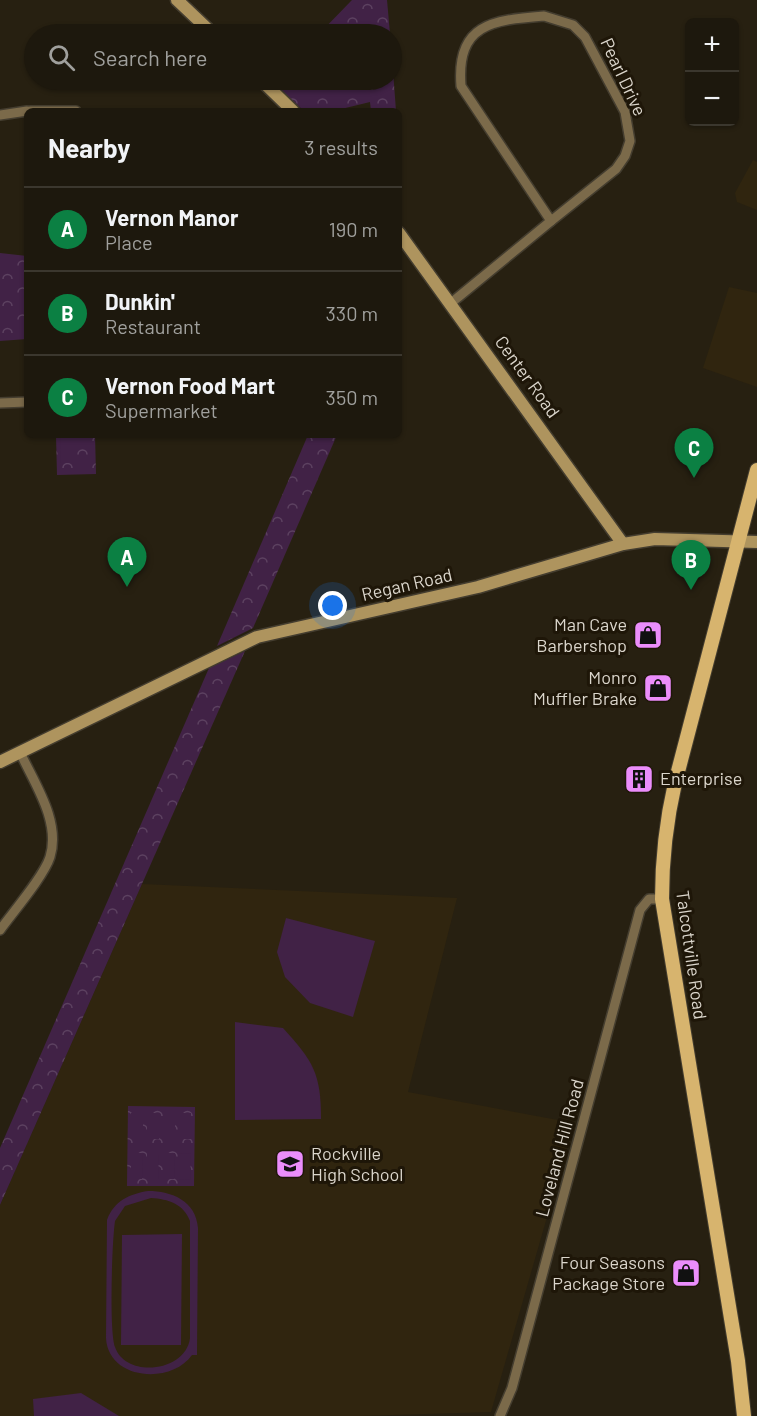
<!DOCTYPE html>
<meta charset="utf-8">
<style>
body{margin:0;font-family:Barlow,sans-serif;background:#252116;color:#f1f3f6}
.controls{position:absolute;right:18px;top:18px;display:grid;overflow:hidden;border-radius:9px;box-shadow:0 2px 4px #0004}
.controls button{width:54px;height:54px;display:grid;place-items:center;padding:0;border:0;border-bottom:2px solid #3b372e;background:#1d180d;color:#f1f3f6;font:30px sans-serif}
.you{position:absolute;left:333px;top:606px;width:21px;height:21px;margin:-15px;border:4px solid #fff;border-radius:50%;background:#1a73e8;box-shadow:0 0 0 9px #1a73e833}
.badge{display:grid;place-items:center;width:39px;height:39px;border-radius:50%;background:#0b8043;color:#fff;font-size:20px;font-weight:700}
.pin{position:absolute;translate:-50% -50px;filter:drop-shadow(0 2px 3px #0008)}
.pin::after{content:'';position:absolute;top:32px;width:21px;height:18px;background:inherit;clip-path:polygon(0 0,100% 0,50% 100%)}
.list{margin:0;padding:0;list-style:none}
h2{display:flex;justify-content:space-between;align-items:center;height:78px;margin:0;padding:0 24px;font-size:26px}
h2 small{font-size:20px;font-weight:400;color:#a0a09d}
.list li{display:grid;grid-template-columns:39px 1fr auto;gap:18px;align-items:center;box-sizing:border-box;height:84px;padding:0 24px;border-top:2px solid #3b372e}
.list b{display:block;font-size:22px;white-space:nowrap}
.list p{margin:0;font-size:20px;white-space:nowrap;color:#a0a09d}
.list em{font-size:20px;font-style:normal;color:#a0a09d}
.icon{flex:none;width:33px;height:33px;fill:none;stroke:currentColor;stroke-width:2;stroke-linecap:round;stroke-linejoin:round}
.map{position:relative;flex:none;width:757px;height:1416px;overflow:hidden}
.search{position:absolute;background:#1d180d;box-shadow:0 2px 4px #0004;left:24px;top:24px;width:378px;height:66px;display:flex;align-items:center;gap:15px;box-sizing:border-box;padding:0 21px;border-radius:33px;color:#a0a09d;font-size:22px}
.panel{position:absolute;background:#1d180d;box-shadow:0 2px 4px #0004;left:24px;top:108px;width:378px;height:330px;border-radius:9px}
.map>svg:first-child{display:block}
.built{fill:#30250f}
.forest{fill:url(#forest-crowns)}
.pitch{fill:#412246;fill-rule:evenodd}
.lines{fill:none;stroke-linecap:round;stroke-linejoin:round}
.street-casing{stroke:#443d2f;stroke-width:12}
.secondary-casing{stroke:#443d2f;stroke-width:15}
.primary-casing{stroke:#443d2f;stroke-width:16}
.street{stroke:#7b6a4a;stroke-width:9}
.secondary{stroke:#ae945e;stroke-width:12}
.primary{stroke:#d7b46e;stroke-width:14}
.labels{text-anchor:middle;stroke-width:6;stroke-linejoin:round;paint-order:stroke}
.street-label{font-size:18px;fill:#dbd6cc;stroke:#1e1608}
.poi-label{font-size:18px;fill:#dbd6cc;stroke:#1e1608;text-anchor:end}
</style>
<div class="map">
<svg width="757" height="1416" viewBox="0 0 757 1416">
<defs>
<pattern id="forest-crowns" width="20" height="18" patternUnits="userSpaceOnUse" patternTransform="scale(1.5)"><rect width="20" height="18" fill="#412246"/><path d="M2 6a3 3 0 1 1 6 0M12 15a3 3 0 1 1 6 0" fill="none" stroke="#5c4160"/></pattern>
</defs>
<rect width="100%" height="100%" fill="#272011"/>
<!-- built -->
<g class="built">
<path d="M753,160L757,162V210L737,202L735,193Z"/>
<path d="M729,287L757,293V387L703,368Z"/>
<path d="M142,884L457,898L408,1092L574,1123L491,1412L360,1416H0V1205Z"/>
</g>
<!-- forest -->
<g class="forest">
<path d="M352,0H387L390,34H319Z"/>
<path d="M392,57L396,111H371L370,102L333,111H304L274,83L277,80H392Z"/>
<path d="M0,253L27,256V339L0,341Z"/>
<path d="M56,435H95L96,474L57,475Z"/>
<path d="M308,435H337L253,628L217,646Z"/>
<path d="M245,651L0,1205V1148L209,668Z"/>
<path d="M128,1106L195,1107L194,1186H127Z"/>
</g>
<!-- pitch -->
<g class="pitch">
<path d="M60,435H77V463H61Z"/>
<path d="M286,918L375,941L353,1017L310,1003L285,977L277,952Z"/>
<path d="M235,1022L283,1028C313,1061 321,1073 321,1119L235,1120Z"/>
<rect x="131" y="1113" width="12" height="26"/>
<rect x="147" y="1113" width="12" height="26"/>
<rect x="163" y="1113" width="12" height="26"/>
<rect x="179" y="1113" width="12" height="26"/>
<path d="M131,1153H143L142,1179H131Z"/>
<path d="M147,1153H159L158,1179H147Z"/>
<path d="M163,1153H175L174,1179H163Z"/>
<path d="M179,1153L191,1154L190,1180L179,1179Z"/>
<path d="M148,1191C172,1191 196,1201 198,1228L197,1355H192C171,1385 108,1380 106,1338L107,1220C114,1201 129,1194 148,1191ZM151,1198C168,1199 184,1204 190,1221V1338C186,1372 126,1379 115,1347C109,1331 112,1241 115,1221L125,1206Z"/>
<path d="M182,1234L181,1345H121L122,1235Z"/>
<path d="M81,1393L119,1416H34L33,1399Z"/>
</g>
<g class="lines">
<!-- street casing -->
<g class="street-casing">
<g id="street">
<path d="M544,16L573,25L585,37L625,112L630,141L625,156L616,169L551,221L461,86C456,24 492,20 544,16Z"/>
<path d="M30,111H76"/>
<path d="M0,115L27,111"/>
<path d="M451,303L551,221"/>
<path d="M0,403L27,402"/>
<path d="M0,930C13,912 44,876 50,857C61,821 34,783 20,752"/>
<path d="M500,1416L512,1388L640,910L649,899H662"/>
</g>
</g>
<!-- secondary casing -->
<g class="secondary-casing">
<g id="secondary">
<path d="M177,0L213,34"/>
<path d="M261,80L293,111"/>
<path d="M399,233L623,544"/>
<path d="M0,762L257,637L478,587L623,544L655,539L757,542"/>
</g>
</g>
<!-- primary casing -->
<g class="primary-casing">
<path id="primary" d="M744,1416L738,1361L662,899C662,859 666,822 675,783L757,470"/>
</g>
<!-- street -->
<use href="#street" class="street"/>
<!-- secondary -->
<use href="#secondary" class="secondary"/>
<!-- primary -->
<use href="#primary" class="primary"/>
</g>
<!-- icons -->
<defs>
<g id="shop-square" transform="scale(1.5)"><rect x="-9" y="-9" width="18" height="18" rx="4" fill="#eb8dfb" stroke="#1e1608"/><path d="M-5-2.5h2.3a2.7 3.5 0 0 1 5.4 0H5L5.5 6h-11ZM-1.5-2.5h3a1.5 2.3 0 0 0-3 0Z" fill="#111"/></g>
<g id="building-square" transform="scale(1.5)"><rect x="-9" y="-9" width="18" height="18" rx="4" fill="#eb8dfb" stroke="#1e1608"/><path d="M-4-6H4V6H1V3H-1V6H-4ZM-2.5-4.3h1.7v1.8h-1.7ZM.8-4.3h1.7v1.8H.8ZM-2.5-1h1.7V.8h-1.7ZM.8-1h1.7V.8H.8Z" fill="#111"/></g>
<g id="school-square" transform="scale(1.5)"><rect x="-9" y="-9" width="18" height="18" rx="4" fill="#eb8dfb" stroke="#1e1608"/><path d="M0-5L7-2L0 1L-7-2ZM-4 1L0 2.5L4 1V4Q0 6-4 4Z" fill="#111"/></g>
</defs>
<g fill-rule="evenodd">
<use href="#shop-square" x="648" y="635"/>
<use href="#shop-square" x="658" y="688"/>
<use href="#building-square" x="639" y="779"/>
<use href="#school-square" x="290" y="1164"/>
<use href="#shop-square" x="686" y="1273"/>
</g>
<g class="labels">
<!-- street labels -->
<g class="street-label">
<text transform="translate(623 77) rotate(65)" y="6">Pearl Drive</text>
<text transform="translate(527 377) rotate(54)" y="6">Center Road</text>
<text transform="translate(407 585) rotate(-13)" y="6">Regan Road</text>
<text transform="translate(691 955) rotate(82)" y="6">Talcottville Road</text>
<text transform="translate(560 1148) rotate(-75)" y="6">Loveland Hill Road</text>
</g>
<!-- poi labels -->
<g class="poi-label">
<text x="627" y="631">Man Cave<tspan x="627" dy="21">Barbershop</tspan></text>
<text x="637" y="684">Monro<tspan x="637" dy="21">Muffler Brake</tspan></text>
<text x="660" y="785" text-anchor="start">Enterprise</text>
<text x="311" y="1160" text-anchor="start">Rockville<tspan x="311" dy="21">High School</tspan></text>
<text x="665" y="1269">Four Seasons<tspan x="665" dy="21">Package Store</tspan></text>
</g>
</g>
</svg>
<div class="controls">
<button>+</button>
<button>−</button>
</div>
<div class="you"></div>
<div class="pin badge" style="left:127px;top:587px">A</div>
<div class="pin badge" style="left:691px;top:590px">B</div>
<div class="pin badge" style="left:694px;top:478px">C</div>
<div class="search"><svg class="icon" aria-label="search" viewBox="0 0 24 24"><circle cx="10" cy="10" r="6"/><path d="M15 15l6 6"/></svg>Search here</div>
<section class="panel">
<h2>Nearby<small>3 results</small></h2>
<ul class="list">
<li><span class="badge">A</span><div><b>Vernon Manor</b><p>Place</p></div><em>190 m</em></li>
<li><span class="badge">B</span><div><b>Dunkin'</b><p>Restaurant</p></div><em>330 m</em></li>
<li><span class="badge">C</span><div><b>Vernon Food Mart</b><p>Supermarket</p></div><em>350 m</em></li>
</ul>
</section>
</div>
